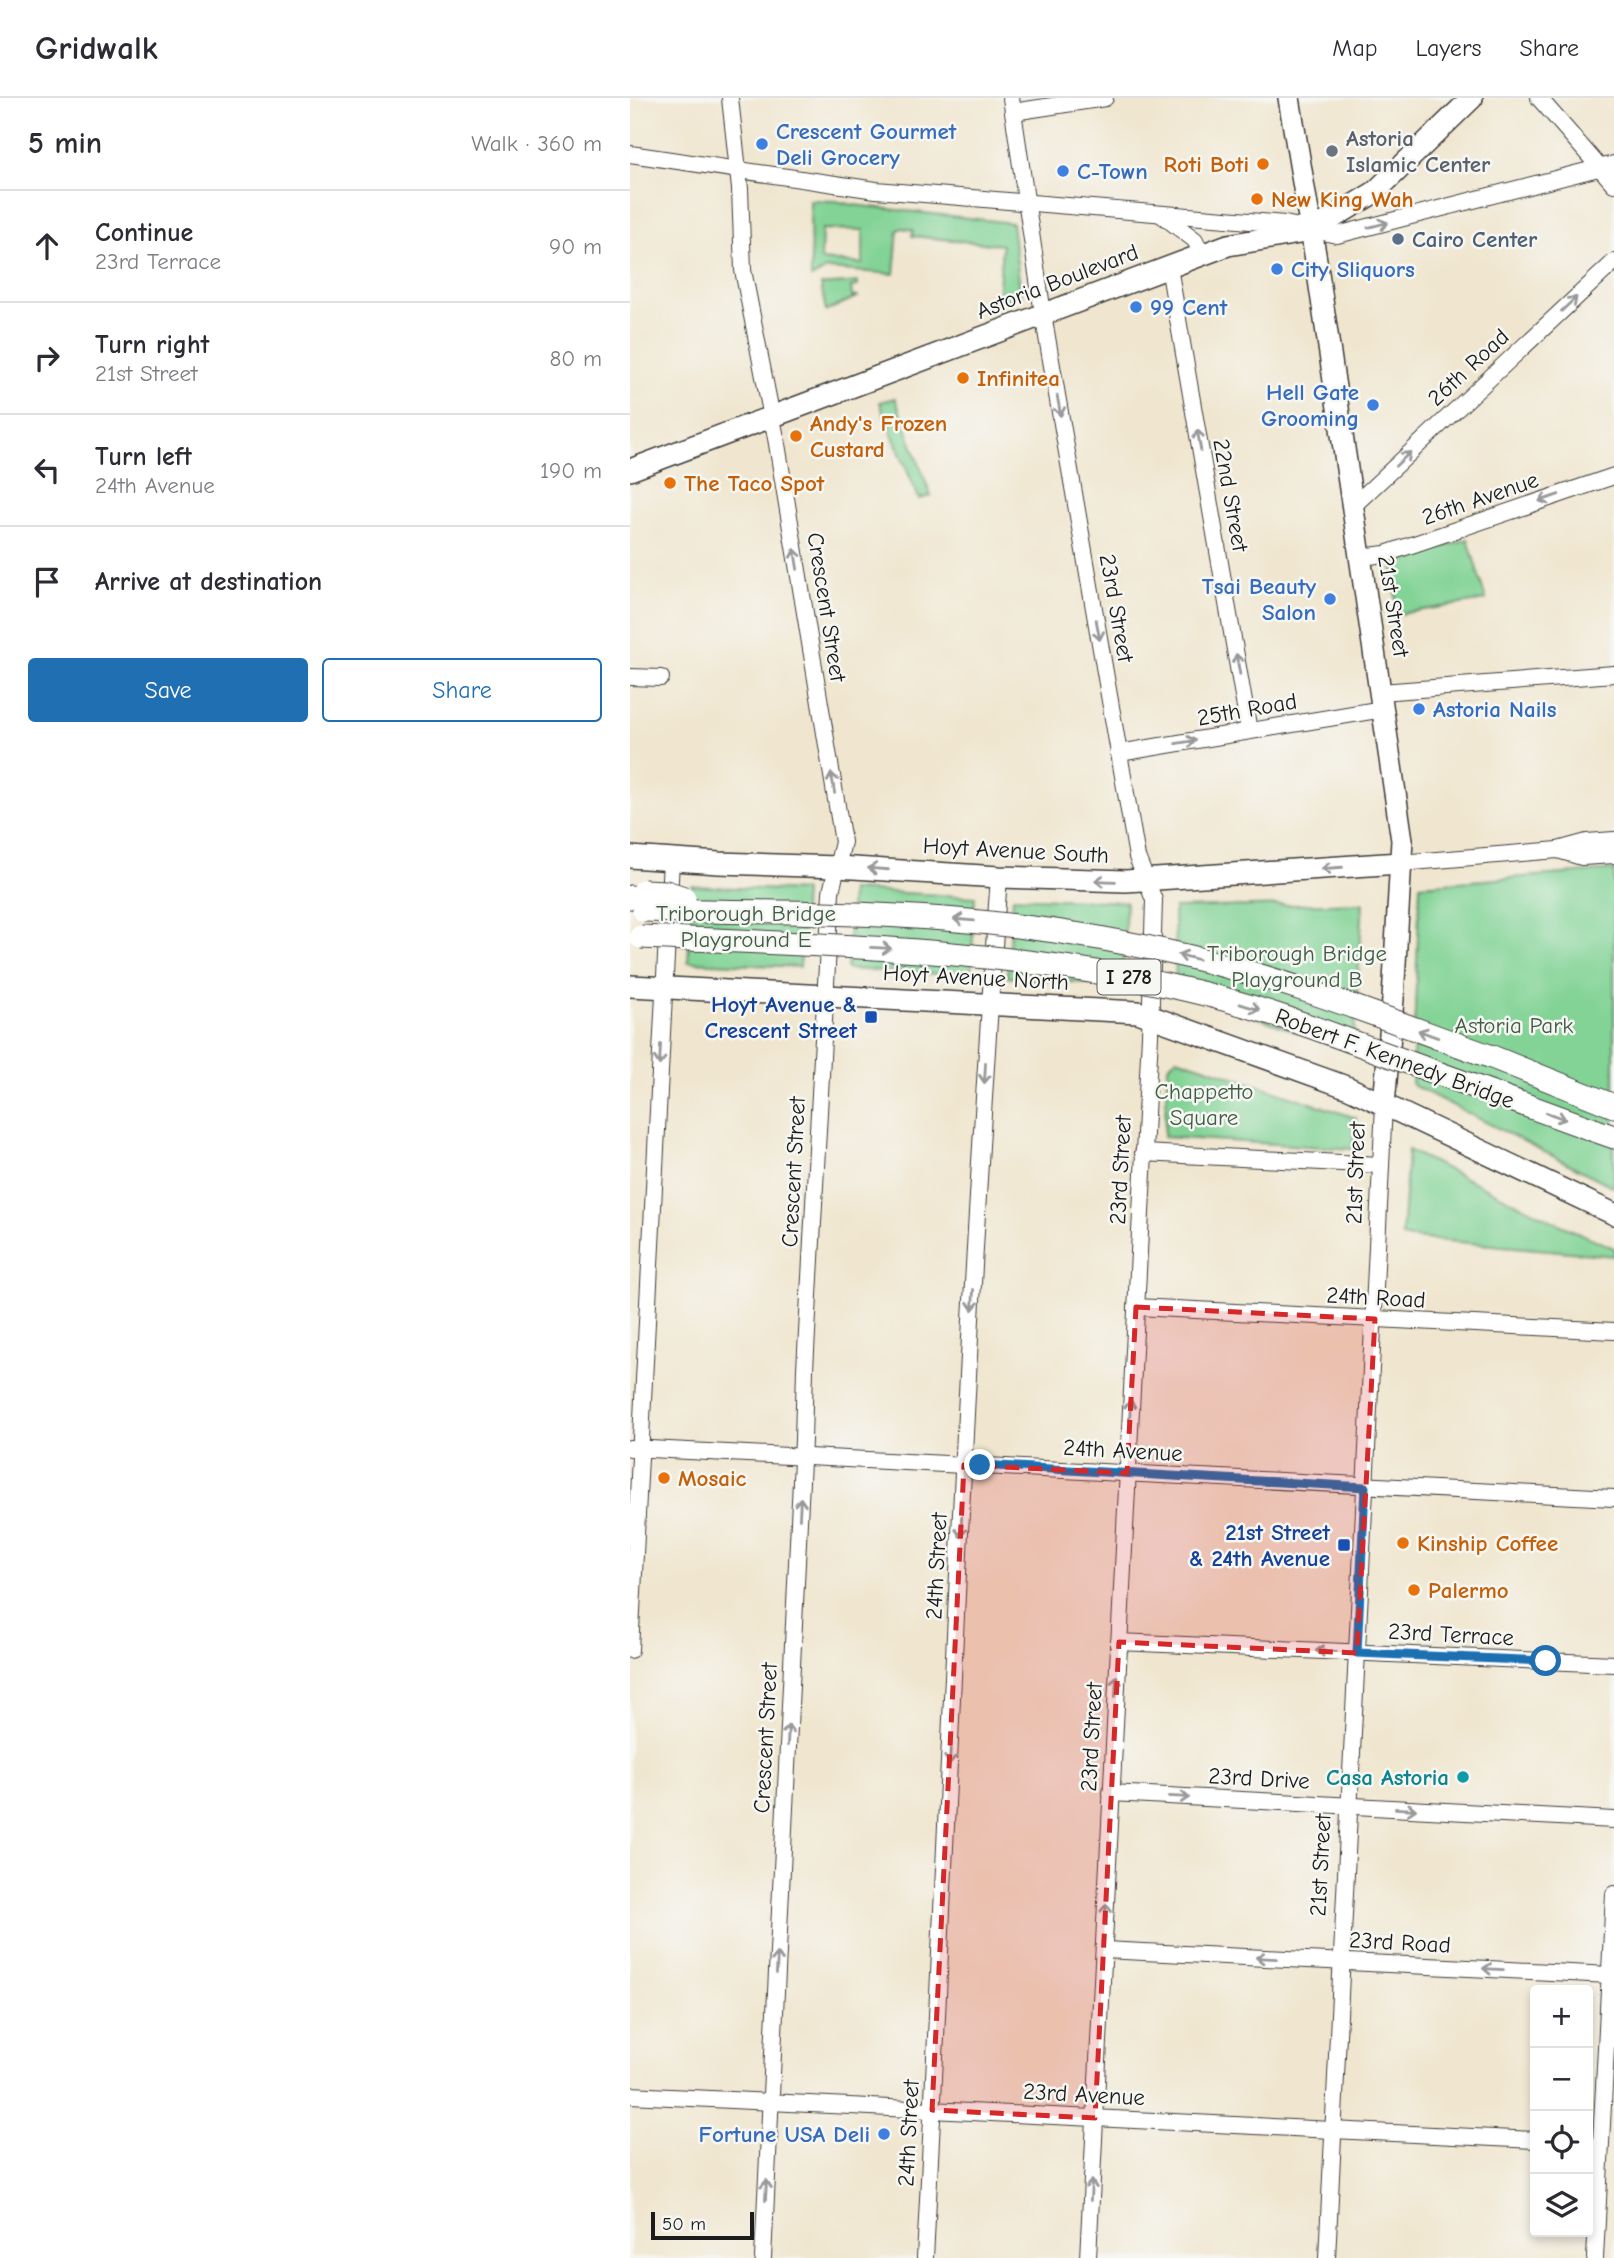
<!DOCTYPE html>
<meta charset="utf-8">
<style>
body{margin:0;font-family:"Comic Neue",sans-serif;background:#f2f2f3;color:#2b2b33}
.controls{position:absolute;right:21px;bottom:21px;display:grid;overflow:hidden;border-radius:7px;box-shadow:0 4px 10px #0003}
.controls button{width:63px;height:63px;display:grid;place-items:center;padding:0;border:0;border-bottom:2px solid #e1e1e2;background:#fff;color:#2b2b33;font:35px sans-serif}
.scale{position:absolute;left:21px;bottom:18px;width:103px;box-sizing:border-box;padding-left:7px;border:4px solid #1c1c1c;border-top:0;font-size:19px;line-height:24px;white-space:nowrap;color:#1c1c1c;-webkit-text-stroke:5px #f6f6f2;paint-order:stroke}
.stop{position:absolute;width:21px;height:21px;margin:-16px;border:5px solid #1f6fb2;border-radius:50%;background:#fff}
.stop.end{background:#1f6fb2;border-color:#fff;box-shadow:0 2px 7px #0008}
.list{margin:0;padding:0;list-style:none}
h2{display:flex;justify-content:space-between;align-items:center;height:91px;margin:0;padding:0 28px;font-size:30px}
h2 small{font-size:23px;font-weight:400;color:#7c7c81}
.list li{display:grid;grid-template-columns:46px 1fr auto;gap:21px;align-items:center;box-sizing:border-box;height:112px;padding:0 28px;border-top:2px solid #e1e1e2}
.list b{display:block;font-size:26px;white-space:nowrap}
.list p{margin:0;font-size:23px;white-space:nowrap;color:#7c7c81}
.list em{font-size:23px;font-style:normal;color:#7c7c81}
.actions{display:flex;gap:14px;padding:21px 28px}
.actions a{flex:1;padding:16px 0;border:2px solid #1f6fb2;border-radius:7px;text-align:center;font-size:24px;color:#1f6fb2}
.actions .main{background:#1f6fb2;color:#fff}
.icon{flex:none;width:38px;height:38px;fill:none;stroke:currentColor;stroke-width:2;stroke-linecap:round;stroke-linejoin:round}
.map{position:relative;flex:none;width:984px;height:2160px;overflow:hidden}
header{display:flex;align-items:center;gap:42px;box-sizing:border-box;height:98px;padding:0 35px;background:#fff;border-bottom:2px solid #e1e1e2}
header strong{font-size:33px}
nav{display:flex;gap:38px;margin-inline-start:auto;font-size:24px}
main{display:flex}
aside{flex:1;background:#fff}
.map>svg:first-child{display:block}
.green{fill:#82d395;stroke:#4f7858;stroke-width:2;fill-rule:evenodd}
.lines{fill:none;stroke-linecap:round;stroke-linejoin:round}
.minor-casing{stroke:#3c3a37;stroke-width:18}
.major-casing{stroke:#3c3a37;stroke-width:24}
.highway-casing{stroke:#3c3a37;stroke-width:25}
.minor{stroke:#fff;stroke-width:16}
.major{stroke:#fff;stroke-width:21}
.highway{stroke:#fff;stroke-width:23}
.highway-bridge-casing{stroke:#3c3a37;stroke-width:25;stroke-linecap:butt}
.highway-bridge{stroke:#fff;stroke-width:23}
.oneway{stroke:#999}
.route{stroke:#1f6fb2;stroke-width:9}
.marked{fill:#d62828;fill-opacity:0.2;stroke:#d62828;stroke-width:5;stroke-dasharray:14 9;stroke-linejoin:round}
.shop-dot{fill:#3f7fe0;stroke:#f6f6f2;stroke-width:2.5}
.worship-dot{fill:#6b7280;stroke:#f6f6f2;stroke-width:2.5}
.food-dot{fill:#e8710a;stroke:#f6f6f2;stroke-width:2.5}
.service-dot{fill:#5c6f8a;stroke:#f6f6f2;stroke-width:2.5}
.transit-dot{fill:#1a4fb4;stroke:#f6f6f2;stroke-width:2.5}
.culture-dot{fill:#0f9aa8;stroke:#f6f6f2;stroke-width:2.5}
.labels{text-anchor:middle;stroke-width:5;stroke-linejoin:round;paint-order:stroke}
.shield{fill:#f6f6f2;stroke:#5d5d5c;stroke-width:2}
.shield-label{font-size:21px;font-weight:bold;fill:#1c1c1c}
.shop-label{font-size:23px;font-weight:bold;fill:#366cbe;stroke:#f6f6f2;text-anchor:start}
.worship-label{font-size:23px;font-weight:bold;fill:#5b616d;stroke:#f6f6f2;text-anchor:start}
.food-label{font-size:23px;font-weight:bold;fill:#c56008;stroke:#f6f6f2;text-anchor:start}
.service-label{font-size:23px;font-weight:bold;fill:#4e5e75;stroke:#f6f6f2;text-anchor:start}
.street-label{font-size:23px;fill:#1c1c1c;stroke:#f6f6f2}
.park-label{font-size:23px;fill:#405c46;stroke:#f6f6f2}
.transit-label{font-size:23px;font-weight:bold;fill:#164399;stroke:#f6f6f2;text-anchor:end}
.culture-label{font-size:23px;font-weight:bold;fill:#0d838f;stroke:#f6f6f2;text-anchor:end}
</style>
<header>
<strong>Gridwalk</strong>
<nav><a>Map</a><a>Layers</a><a>Share</a></nav>
</header>
<main>
<aside>
<h2>5 min<small>Walk · 360 m</small></h2>
<ul class="list">
<li><svg class="icon" aria-label="ahead" viewBox="0 0 24 24"><path d="M12 20V5M6 11l6-6 6 6"/></svg><div><b>Continue</b><p>23rd Terrace</p></div><em>90 m</em></li>
<li><svg class="icon" aria-label="right" viewBox="0 0 24 24"><path d="M7 20v-9h11M14 6l5 5-5 5"/></svg><div><b>Turn right</b><p>21st Street</p></div><em>80 m</em></li>
<li><svg class="icon" aria-label="left" viewBox="0 0 24 24"><path d="M17 20v-9H6M10 6l-5 5 5 5"/></svg><div><b>Turn left</b><p>24th Avenue</p></div><em>190 m</em></li>
<li><svg class="icon" aria-label="arrive" viewBox="0 0 24 24"><path d="M6 21V4h12l-3 4 3 4H6"/></svg><div><b>Arrive at destination</b></div></li>
</ul>
<div class="actions"><a class="main">Save</a><a>Share</a></div>
</aside>
<div class="map">
<svg width="984" height="2160" viewBox="0 0 984 2160">
<rect width="100%" height="100%" fill="#f6f6f2"/>
<filter id="ink" filterUnits="userSpaceOnUse"><feTurbulence type="fractalNoise" baseFrequency=".0143" numOctaves="2"/><feDisplacementMap in="SourceGraphic" scale="14" xChannelSelector="R" yChannelSelector="G"/><feConvolveMatrix kernelMatrix="1 2 1 2 8 2 1 2 1" color-interpolation-filters="sRGB"/></filter>
<filter id="wash" filterUnits="userSpaceOnUse"><feTurbulence type="fractalNoise" baseFrequency=".00686" numOctaves="4" result="noise"/><feDisplacementMap in="SourceGraphic" scale="28" xChannelSelector="R" yChannelSelector="G"/><feGaussianBlur stdDeviation="1.57" result="paint"/><feColorMatrix in="noise" values="0 0 0 0 0 0 0 0 0 0 0 0 0 0 0 0 0 1.4 0 .05"/><feComposite in="paint" operator="in"/></filter>
<g filter="url(#wash)">
<rect width="100%" height="100%" fill="#f0e6cf"/>
<!-- green -->
<g class="green">
<path d="M180,102L206,103L224,107L382,125L391,198L368,205L372,147L282,138L283,132L272,130L268,132L264,176L197,171L181,180ZM192,131L233,132V166L191,162Z"/>
<path d="M228,184V188L221,189L222,199L229,198L196,213L191,187Z"/>
<path d="M265,300L301,398L289,401L253,314L250,304Z"/>
<path d="M838,441L856,502L768,516L762,466Z"/>
<path d="M984,772V1089L782,987L790,787Z"/>
<path d="M62,788L174,793L170,869L58,864Z"/>
<path d="M221,792L345,799L341,878L217,871Z"/>
<path d="M383,799L496,804L492,888L377,879Z"/>
<path d="M733,805L723,954L546,890L544,810Z"/>
<path d="M547,960L726,1020L723,1051L534,1039L538,968Z"/>
<path d="M778,1052L933,1128L984,1150V1158L772,1139Z"/>
</g>
</g>
<g filter="url(#ink)">
<g class="lines">
<!-- minor casing -->
<g class="minor-casing">
<g id="minor">
<path d="M100,0L110,91L113,172L146,340L213,744L201,794L175,1271L173,1342L133,2160"/>
<path d="M381,0L413,216L507,759L524,802L520,937L458,2160"/>
<path d="M909,0L984,86"/>
<path d="M383,14L475,0"/>
<path d="M0,56L246,92L655,126L707,137L984,66"/>
<path d="M532,117L565,142L572,157"/>
<path d="M539,169L619,633"/>
<path d="M723,408L984,164"/>
<path d="M731,459L755,456L984,378"/>
<path d="M0,579L31,580"/>
<path d="M751,594L984,576"/>
<path d="M489,655L753,611"/>
<path d="M928,752L952,759L984,757"/>
<path d="M770,765L928,752L957,744L984,742"/>
<path d="M513,1055L751,1067"/>
<path d="M506,1209L984,1233"/>
<path d="M0,1350L984,1400"/>
<path d="M489,1544L984,1566"/>
<path d="M0,1552L41,762"/>
<path d="M481,1695L984,1722"/>
<path d="M474,1852L980,1877"/>
<path d="M0,1997L905,2042"/>
<path d="M295,2160C319,1700 335,1239 369,779"/>
<path d="M697,2160L754,1007"/>
<path d="M965,2160L984,1796"/>
</g>
</g>
<!-- major casing -->
<g class="major-casing">
<g id="major">
<path d="M659,0L687,168L772,742L763,901L754,1007"/>
<path d="M0,372L598,147L681,133L745,94L842,0"/>
<path d="M0,759L89,765L207,769L369,779L496,783L770,765"/>
<path d="M0,888L508,914L719,990L984,1116"/>
</g>
</g>
<!-- highway casing -->
<g class="highway-casing">
<g id="highway">
<path d="M0,799L14,800"/>
<path d="M862,959L984,1008"/>
<path d="M964,1032L984,1039"/>
</g>
</g>
<!-- minor -->
<use href="#minor" class="minor"/>
<!-- major -->
<use href="#major" class="major"/>
<!-- highway -->
<use href="#highway" class="highway"/>
<!-- highway-bridge casing -->
<g class="highway-bridge-casing">
<g id="highway-bridge">
<path d="M14,793L36,794L54,800"/>
<path d="M14,812C114,814 215,813 315,821C396,827 477,839 556,858C660,882 761,923 862,959"/>
<path d="M11,839C195,847 374,850 554,891C621,906 686,930 750,954C822,980 893,1006 964,1032"/>
</g>
</g>
<!-- highway-bridge -->
<use href="#highway-bridge" class="highway-bridge"/>
</g>
<!-- one-way arrows -->
<defs><path id="oneway-shaft" d="M-6 0H5M1.5-3L5.5 0L1.5 3" fill="none" stroke-width="1.6" stroke-linecap="round" stroke-linejoin="round" transform="scale(1.75)"/></defs>
<g class="oneway">
<use href="#oneway-shaft" transform="translate(748 127) rotate(-15)"/>
<use href="#oneway-shaft" transform="translate(939 206) rotate(-43)"/>
<use href="#oneway-shaft" transform="translate(429 308) rotate(80)"/>
<use href="#oneway-shaft" transform="translate(569 342) rotate(-100)"/>
<use href="#oneway-shaft" transform="translate(773 361) rotate(-43)"/>
<use href="#oneway-shaft" transform="translate(919 400) rotate(161)"/>
<use href="#oneway-shaft" transform="translate(166 461) rotate(-99)"/>
<use href="#oneway-shaft" transform="translate(468 532) rotate(80)"/>
<use href="#oneway-shaft" transform="translate(608 566) rotate(-100)"/>
<use href="#oneway-shaft" transform="translate(556 644) rotate(-9)"/>
<use href="#oneway-shaft" transform="translate(203 685) rotate(-99)"/>
<use href="#oneway-shaft" transform="translate(702 770) rotate(176)"/>
<use href="#oneway-shaft" transform="translate(248 771) rotate(-176)"/>
<use href="#oneway-shaft" transform="translate(475 783) rotate(-178)"/>
<use href="#oneway-shaft" transform="translate(334 822) rotate(-175)"/>
<use href="#oneway-shaft" transform="translate(251 850) rotate(3)"/>
<use href="#oneway-shaft" transform="translate(558 859) rotate(-166)"/>
<use href="#oneway-shaft" transform="translate(620 909) rotate(17)"/>
<use href="#oneway-shaft" transform="translate(798 936) rotate(-160)"/>
<use href="#oneway-shaft" transform="translate(30 957) rotate(93)"/>
<use href="#oneway-shaft" transform="translate(355 975) rotate(93)"/>
<use href="#oneway-shaft" transform="translate(926 1018) rotate(20)"/>
<use href="#oneway-shaft" transform="translate(343 1202) rotate(93)"/>
<use href="#oneway-shaft" transform="translate(500 1312) rotate(-87)"/>
<use href="#oneway-shaft" transform="translate(170 1410) rotate(-87)"/>
<use href="#oneway-shaft" transform="translate(331 1429) rotate(93)"/>
<use href="#oneway-shaft" transform="translate(696 1553) rotate(-178)"/>
<use href="#oneway-shaft" transform="translate(486 1588) rotate(-87)"/>
<use href="#oneway-shaft" transform="translate(158 1637) rotate(-87)"/>
<use href="#oneway-shaft" transform="translate(320 1656) rotate(93)"/>
<use href="#oneway-shaft" transform="translate(549 1699) rotate(3)"/>
<use href="#oneway-shaft" transform="translate(776 1711) rotate(3)"/>
<use href="#oneway-shaft" transform="translate(476 1816) rotate(-88)"/>
<use href="#oneway-shaft" transform="translate(636 1860) rotate(-177)"/>
<use href="#oneway-shaft" transform="translate(147 1865) rotate(-87)"/>
<use href="#oneway-shaft" transform="translate(863 1871) rotate(-177)"/>
<use href="#oneway-shaft" transform="translate(136 2092) rotate(-87)"/>
<use href="#oneway-shaft" transform="translate(461 2092) rotate(-87)"/>
</g>
</g>
<g class="lines" filter="url(#ink)">
<!-- route -->
<path class="route" d="M350,1367L735,1389L727,1555L916,1563"/>
</g>
<!-- marked area -->
<path class="marked" d="M506,1209L745,1221L727,1555L489,1544L465,2020L302,2012L334,1367L497,1375Z"/>
<!-- markers -->
<g class="shop-dot">
<circle cx="132" cy="46" r="7"/>
<circle cx="433" cy="73" r="7"/>
<circle cx="647" cy="171" r="7"/>
<circle cx="506" cy="209" r="7"/>
<circle cx="743" cy="307" r="7"/>
<circle cx="700" cy="501" r="7"/>
<circle cx="789" cy="611" r="7"/>
<circle cx="254" cy="2036" r="7"/>
</g>
<circle class="worship-dot" cx="702" cy="53" r="7"/>
<g class="food-dot">
<circle cx="633" cy="66" r="7"/>
<circle cx="627" cy="101" r="7"/>
<circle cx="333" cy="280" r="7"/>
<circle cx="166" cy="338" r="7"/>
<circle cx="40" cy="385" r="7"/>
<circle cx="34" cy="1380" r="7"/>
<circle cx="773" cy="1445" r="7"/>
<circle cx="784" cy="1492" r="7"/>
</g>
<circle class="service-dot" cx="768" cy="141" r="7"/>
<g class="transit-dot">
<rect x="234" y="912" width="14" height="14" rx="3.5"/>
<rect x="707" y="1440" width="14" height="14" rx="3.5"/>
</g>
<circle class="culture-dot" cx="833" cy="1679" r="7"/>
<g class="labels">
<!-- shield labels -->
<rect class="shield" x="467.5" y="861.5" width="63" height="35" rx="5"/>
<g class="shield-label">
<text x="499" y="886">I 278</text>
</g>
<!-- shop labels -->
<g class="shop-label">
<text x="146" y="41">Crescent Gourmet<tspan x="146" dy="26">Deli Grocery</tspan></text>
<text x="447" y="81">C-Town</text>
<text x="661" y="179">City Sliquors</text>
<text x="520" y="217">99 Cent</text>
<text x="729" y="302" text-anchor="end">Hell Gate<tspan x="729" dy="26">Grooming</tspan></text>
<text x="686" y="496" text-anchor="end">Tsai Beauty<tspan x="686" dy="26">Salon</tspan></text>
<text x="803" y="619">Astoria Nails</text>
<text x="240" y="2044" text-anchor="end">Fortune USA Deli</text>
</g>
<!-- worship labels -->
<g class="worship-label">
<text x="716" y="48">Astoria<tspan x="716" dy="26">Islamic Center</tspan></text>
</g>
<!-- food labels -->
<g class="food-label">
<text x="619" y="74" text-anchor="end">Roti Boti</text>
<text x="641" y="109">New King Wah</text>
<text x="347" y="288">Infinitea</text>
<text x="180" y="333">Andy's Frozen<tspan x="180" dy="26">Custard</tspan></text>
<text x="54" y="393">The Taco Spot</text>
<text x="48" y="1388">Mosaic</text>
<text x="787" y="1453">Kinship Coffee</text>
<text x="798" y="1500">Palermo</text>
</g>
<!-- service labels -->
<g class="service-label">
<text x="782" y="149">Cairo Center</text>
</g>
<!-- street labels -->
<g class="street-label">
<text transform="translate(427 183) rotate(-21)" y="8">Astoria Boulevard</text>
<text transform="translate(838 269) rotate(-43)" y="8">26th Road</text>
<text transform="translate(601 397) rotate(80)" y="8">22nd Street</text>
<text transform="translate(850 400) rotate(-19)" y="8">26th Avenue</text>
<text transform="translate(764 508) rotate(81)" y="8">21st Street</text>
<text transform="translate(197 509) rotate(81)" y="8">Crescent Street</text>
<text transform="translate(487 510) rotate(80)" y="8">23rd Street</text>
<text transform="translate(617 611) rotate(-10)" y="8">25th Road</text>
<text transform="translate(386 752) rotate(3)" y="8">Hoyt Avenue South</text>
<text transform="translate(346 879) rotate(3)" y="8">Hoyt Avenue North</text>
<text transform="translate(765 960) rotate(20)" y="8">Robert F. Kennedy Bridge</text>
<text transform="translate(490 1072) rotate(-87)" y="8">23rd Street</text>
<text transform="translate(163 1074) rotate(-87)" y="8">Crescent Street</text>
<text transform="translate(725 1075) rotate(-88)" y="8">21st Street</text>
<text transform="translate(746 1199) rotate(3)" y="8">24th Road</text>
<text transform="translate(493 1352) rotate(3)" y="8">24th Avenue</text>
<text transform="translate(306 1468) rotate(-87)" y="8">24th Street</text>
<text transform="translate(821 1536) rotate(3)" y="8">23rd Terrace</text>
<text transform="translate(461 1639) rotate(-87)" y="8">23rd Street</text>
<text transform="translate(135 1640) rotate(-87)" y="8">Crescent Street</text>
<text transform="translate(629 1680) rotate(3)" y="8">23rd Drive</text>
<text transform="translate(690 1767) rotate(-87)" y="8">21st Street</text>
<text transform="translate(770 1844) rotate(3)" y="8">23rd Road</text>
<text transform="translate(454 1996) rotate(3)" y="8">23rd Avenue</text>
<text transform="translate(278 2035) rotate(-87)" y="8">24th Street</text>
</g>
<!-- park labels -->
<g class="park-label">
<text x="116" y="823">Triborough Bridge<tspan x="116" dy="26">Playground E</tspan></text>
<text x="667" y="863">Triborough Bridge<tspan x="667" dy="26">Playground B</tspan></text>
<text x="884" y="935">Astoria Park</text>
<text x="574" y="1001">Chappetto<tspan x="574" dy="26">Square</tspan></text>
</g>
<!-- transit labels -->
<g class="transit-label">
<text x="227" y="914">Hoyt Avenue &amp;<tspan x="227" dy="26">Crescent Street</tspan></text>
<text x="700" y="1442">21st Street<tspan x="700" dy="26">&amp; 24th Avenue</tspan></text>
</g>
<!-- culture labels -->
<g class="culture-label">
<text x="819" y="1687">Casa Astoria</text>
</g>
</g>
</svg>
<div class="controls">
<button>+</button>
<button>−</button>
<button><svg class="icon" aria-label="locate" viewBox="0 0 24 24"><circle cx="12" cy="12" r="6"/><path d="M12 2v4M12 18v4M2 12h4M18 12h4"/></svg></button>
<button><svg class="icon" aria-label="layers" viewBox="0 0 24 24"><path d="M12 4l9 5-9 5-9-5zM3 14l9 5 9-5"/></svg></button>
</div>
<div class="scale">50 m</div>
<div class="stop" style="left:916px;top:1563px"></div>
<div class="stop end" style="left:350px;top:1367px"></div>
</div>
</main>
